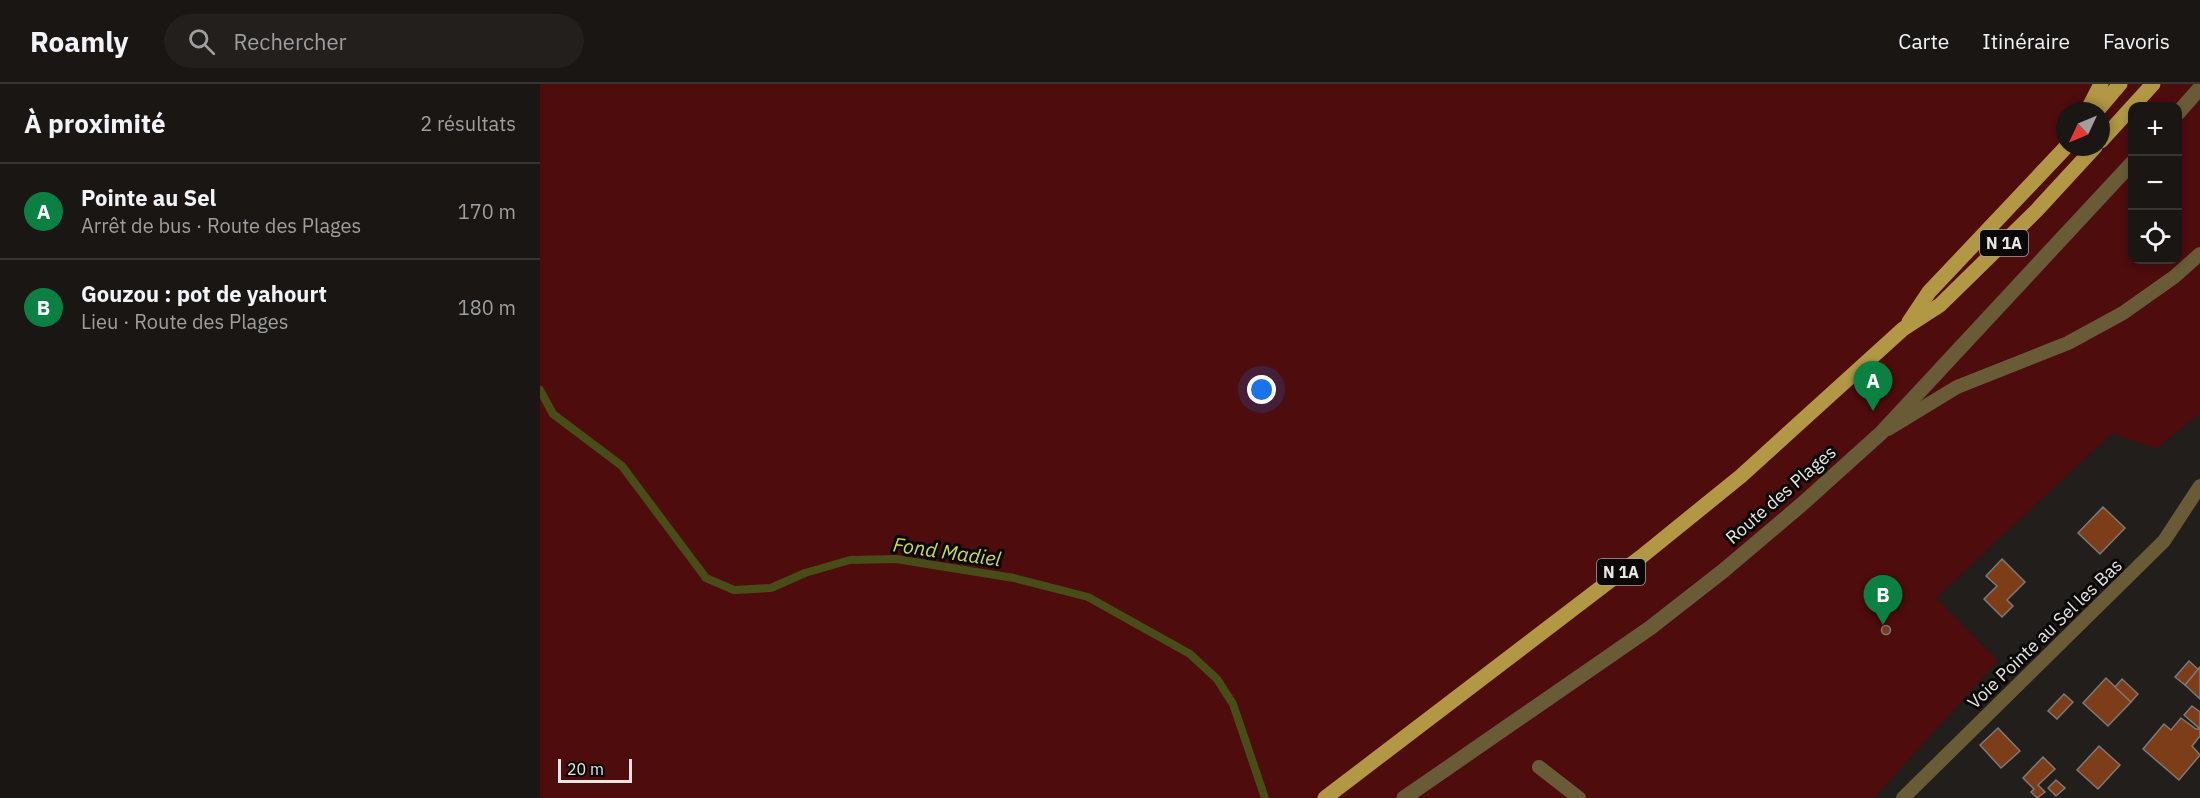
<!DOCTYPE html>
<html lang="fr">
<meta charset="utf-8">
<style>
body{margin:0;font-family:"IBM Plex Sans",sans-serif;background:#221f1d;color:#f1f3f6}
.controls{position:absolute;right:18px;top:18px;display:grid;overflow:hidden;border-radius:12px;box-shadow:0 3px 9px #0003}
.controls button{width:54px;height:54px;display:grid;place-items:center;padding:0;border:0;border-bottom:2px solid #373534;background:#191614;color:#f1f3f6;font:30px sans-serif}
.compass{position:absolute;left:1516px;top:18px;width:54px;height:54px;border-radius:50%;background:#191614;box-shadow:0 3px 9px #0003;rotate:226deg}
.scale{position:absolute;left:18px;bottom:15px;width:74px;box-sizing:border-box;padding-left:6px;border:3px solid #e8e6e4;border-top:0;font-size:16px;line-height:21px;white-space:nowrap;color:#e8e6e4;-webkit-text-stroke:4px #090807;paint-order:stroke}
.you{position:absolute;left:722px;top:306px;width:21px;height:21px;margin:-15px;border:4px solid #fff;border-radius:50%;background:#1a73e8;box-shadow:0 0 0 9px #1a73e833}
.badge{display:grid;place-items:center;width:39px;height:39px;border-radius:50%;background:#0b8043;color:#fff;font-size:20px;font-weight:700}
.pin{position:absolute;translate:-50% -50px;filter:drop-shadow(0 2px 3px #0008)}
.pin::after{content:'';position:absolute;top:32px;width:21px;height:18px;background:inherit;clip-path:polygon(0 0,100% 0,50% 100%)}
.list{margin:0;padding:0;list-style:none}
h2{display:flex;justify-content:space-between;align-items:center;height:78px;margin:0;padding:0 24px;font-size:26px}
h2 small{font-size:20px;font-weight:400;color:#9f9fa0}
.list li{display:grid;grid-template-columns:39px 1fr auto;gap:18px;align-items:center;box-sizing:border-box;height:96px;padding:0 24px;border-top:2px solid #373534}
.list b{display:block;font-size:22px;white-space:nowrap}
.list p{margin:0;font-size:20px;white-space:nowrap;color:#9f9fa0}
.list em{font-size:20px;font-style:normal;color:#9f9fa0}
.icon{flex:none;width:33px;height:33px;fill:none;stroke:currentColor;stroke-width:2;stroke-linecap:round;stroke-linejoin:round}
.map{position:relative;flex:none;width:1660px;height:714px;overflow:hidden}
header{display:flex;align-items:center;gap:36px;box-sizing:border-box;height:84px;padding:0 30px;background:#191614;border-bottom:2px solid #373534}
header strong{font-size:28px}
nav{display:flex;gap:33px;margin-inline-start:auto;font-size:21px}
.search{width:420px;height:54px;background:#221f1d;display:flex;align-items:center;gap:15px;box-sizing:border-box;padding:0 21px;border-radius:33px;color:#9f9fa0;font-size:22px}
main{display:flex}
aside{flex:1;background:#191614}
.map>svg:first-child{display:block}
.green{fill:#4e0c0d;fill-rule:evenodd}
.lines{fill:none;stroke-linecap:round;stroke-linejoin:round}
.stream{stroke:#484c16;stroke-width:8}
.building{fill:#7d3d19;stroke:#7d7977;stroke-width:1.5}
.lane{stroke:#685b36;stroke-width:14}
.street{stroke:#685b36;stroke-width:15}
.primary{stroke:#b29845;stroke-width:15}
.labels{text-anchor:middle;stroke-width:6;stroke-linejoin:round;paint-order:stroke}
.shield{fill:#090807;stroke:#a5a3a2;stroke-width:1.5}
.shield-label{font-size:16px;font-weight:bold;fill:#e8e6e4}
.street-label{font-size:18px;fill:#e8e6e4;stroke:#090807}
.water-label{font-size:20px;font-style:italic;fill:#cfda54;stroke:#090807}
</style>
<header>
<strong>Roamly</strong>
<div class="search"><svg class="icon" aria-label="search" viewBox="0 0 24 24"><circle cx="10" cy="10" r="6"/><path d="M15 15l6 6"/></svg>Rechercher</div>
<nav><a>Carte</a><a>Itinéraire</a><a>Favoris</a></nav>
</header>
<main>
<aside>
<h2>À proximité<small>2 résultats</small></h2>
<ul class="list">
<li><span class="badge">A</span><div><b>Pointe au Sel</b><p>Arrêt de bus · Route des Plages</p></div><em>170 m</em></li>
<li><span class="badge">B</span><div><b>Gouzou : pot de yahourt</b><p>Lieu · Route des Plages</p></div><em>180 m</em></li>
</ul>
</aside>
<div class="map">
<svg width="1660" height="714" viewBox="0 0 1660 714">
<rect width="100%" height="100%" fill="#211e1b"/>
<!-- green -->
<path class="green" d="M0,0H1660V329L1616,365L1572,349L1396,514L1458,577L1334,714H0ZM1592,22H1638V176H1592ZM1525,27H1561V63H1525Z"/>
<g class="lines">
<!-- stream -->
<path class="stream" d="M0,306L13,330L82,382L166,494L194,506L231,504L265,489L310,476L356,475L474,494L548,513L650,570L677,595L693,620L725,714"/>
</g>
<!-- building -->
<g class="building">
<path d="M1563,423L1585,444L1560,470L1538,449Z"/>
<path d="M1462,475L1485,498L1467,516L1473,522L1462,533L1444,515L1457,502L1446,492Z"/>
<circle cx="1346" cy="546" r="4.5"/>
<path d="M1649,577L1659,586L1645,601L1635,593Z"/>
<path d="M1660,583V615L1645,601Z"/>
<path d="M1566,594L1591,618L1568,642L1543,619Z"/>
<path d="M1582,595L1598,610L1591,618L1575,603Z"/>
<path d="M1524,610L1533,618L1517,635L1508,627Z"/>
<path d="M1652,622L1660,628V645L1644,631Z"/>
<path d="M1641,634L1656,645H1660V652L1652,662L1660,671L1639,696L1603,665L1624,640L1631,646Z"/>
<path d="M1458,644L1480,667L1461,684L1440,661Z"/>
<path d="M1559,662L1580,681L1558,705L1537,686Z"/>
<path d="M1503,673L1515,685L1498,701L1505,708L1497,714L1491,708L1494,705L1483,694Z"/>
<path d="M1516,696L1525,704L1516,712L1508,704Z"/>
</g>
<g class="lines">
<!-- lane -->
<g class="lane">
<path d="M1348,345L1417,303L1528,259L1583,229L1634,193L1660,170"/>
<path d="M999,683L1039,714"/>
<path d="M1363,714L1624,457L1660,402"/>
</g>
<!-- street -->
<g class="street">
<path d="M1638,29L1660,4"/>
<path d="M864,714L1110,544L1183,487L1261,421L1341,349L1592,79"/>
</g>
<!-- primary -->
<g class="primary">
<path d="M1547,27L1561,0"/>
<path d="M1557,27L1580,0"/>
<path d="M1561,57L1613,0"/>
<path d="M1369,238L1389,208L1526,63"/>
<path d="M785,714L1101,473L1201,392L1363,245L1400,221L1497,126L1555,63"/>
</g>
</g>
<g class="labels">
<!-- shield labels -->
<g class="shield">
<rect x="1440" y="146" width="48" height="26" rx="4.5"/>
<rect x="1057" y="475" width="48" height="26" rx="4.5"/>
</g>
<g class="shield-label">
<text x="1464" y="165">N 1A</text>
<text x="1081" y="494">N 1A</text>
</g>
<!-- street labels -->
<g class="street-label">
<text transform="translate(1241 411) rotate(-41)" y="6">Route des Plages</text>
<text transform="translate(1505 550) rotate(-44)" y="6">Voie Pointe au Sel les Bas</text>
</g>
<!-- water labels -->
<g class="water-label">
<text transform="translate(407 468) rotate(8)" y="7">Fond Madiel</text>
</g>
</g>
</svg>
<div class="controls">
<button>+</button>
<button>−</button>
<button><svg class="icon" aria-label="locate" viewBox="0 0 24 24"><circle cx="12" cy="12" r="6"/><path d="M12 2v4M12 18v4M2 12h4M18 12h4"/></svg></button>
</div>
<svg class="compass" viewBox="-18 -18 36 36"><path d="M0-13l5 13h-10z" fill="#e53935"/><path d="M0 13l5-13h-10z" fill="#9f9fa0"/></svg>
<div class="scale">20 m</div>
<div class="you"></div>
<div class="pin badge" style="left:1333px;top:327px">A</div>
<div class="pin badge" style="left:1343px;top:541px">B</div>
</div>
</main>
